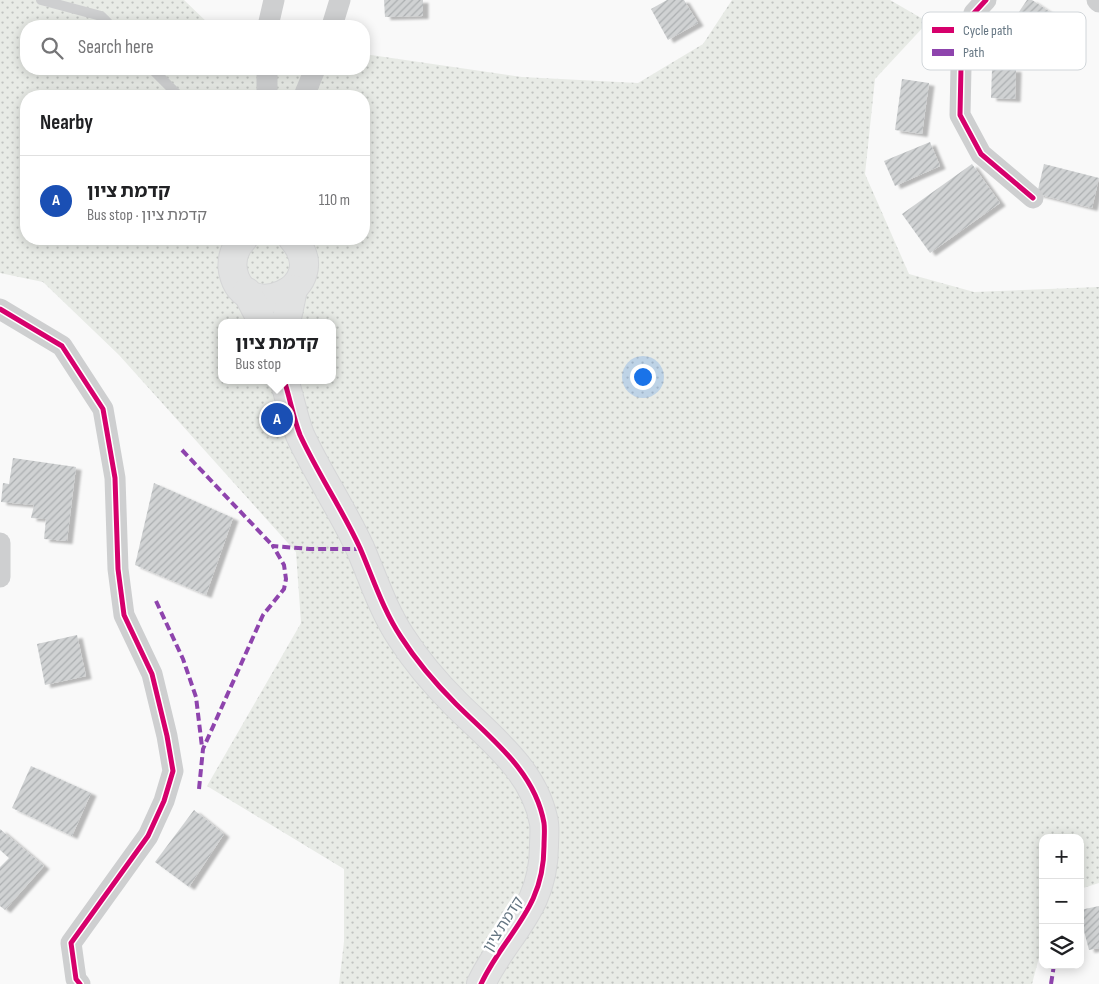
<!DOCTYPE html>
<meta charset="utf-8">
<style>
body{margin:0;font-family:"Sofia Sans Condensed","Noto Sans Hebrew",sans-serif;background:#f2f2f2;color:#202124}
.controls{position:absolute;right:15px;bottom:15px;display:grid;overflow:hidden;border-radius:10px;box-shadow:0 2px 12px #0003}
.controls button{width:45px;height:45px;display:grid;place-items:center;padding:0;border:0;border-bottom:1px solid #e0e0e0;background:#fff;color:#202124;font:25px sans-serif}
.you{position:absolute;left:642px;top:376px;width:18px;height:18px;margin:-12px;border:4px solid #fff;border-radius:50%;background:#1a73e8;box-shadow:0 0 0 8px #1a73e833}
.badge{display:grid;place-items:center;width:32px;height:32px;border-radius:50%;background:#ea580c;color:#fff;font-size:16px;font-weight:700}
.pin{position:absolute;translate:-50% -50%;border:2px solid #fff;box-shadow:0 1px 5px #0006}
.popup{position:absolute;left:218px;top:319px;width:118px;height:65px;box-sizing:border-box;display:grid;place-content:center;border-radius:10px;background:#fff;filter:drop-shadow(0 1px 4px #0005);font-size:16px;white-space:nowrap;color:#757577}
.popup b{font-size:19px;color:#202124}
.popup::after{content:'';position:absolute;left:50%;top:100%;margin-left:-10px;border:10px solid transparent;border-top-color:#fff}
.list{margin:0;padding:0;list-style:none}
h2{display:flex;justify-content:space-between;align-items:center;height:65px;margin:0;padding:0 20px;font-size:21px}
h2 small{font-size:16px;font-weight:400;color:#757577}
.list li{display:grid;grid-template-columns:32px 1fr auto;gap:15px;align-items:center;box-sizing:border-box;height:90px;padding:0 20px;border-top:1px solid #e0e0e0}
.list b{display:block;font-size:19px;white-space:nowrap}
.list p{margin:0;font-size:16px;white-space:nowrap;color:#757577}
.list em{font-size:16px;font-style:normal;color:#757577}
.icon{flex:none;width:28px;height:28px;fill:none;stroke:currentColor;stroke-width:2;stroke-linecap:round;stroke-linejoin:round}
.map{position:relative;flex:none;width:1099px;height:984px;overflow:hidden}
.search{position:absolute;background:#fff;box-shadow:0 2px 12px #0003;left:20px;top:20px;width:350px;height:55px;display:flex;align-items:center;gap:12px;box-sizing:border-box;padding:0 18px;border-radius:20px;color:#757577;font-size:19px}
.panel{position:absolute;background:#fff;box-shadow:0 2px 12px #0003;left:20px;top:90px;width:350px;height:155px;border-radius:20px}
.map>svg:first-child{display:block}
.green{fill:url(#green-dots);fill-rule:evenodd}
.building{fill:url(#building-hatch);filter:url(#shadow)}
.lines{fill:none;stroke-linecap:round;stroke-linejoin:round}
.secondary-casing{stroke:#d5d6d7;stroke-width:30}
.lane{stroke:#cecfd0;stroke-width:10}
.street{stroke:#cecfd0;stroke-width:21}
.secondary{stroke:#e1e2e2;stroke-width:28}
.quiet{stroke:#8e44ad;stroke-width:4;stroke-dasharray:8 4;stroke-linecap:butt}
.cycleway-casing{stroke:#fff;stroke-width:8}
.cycleway{stroke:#d6006c;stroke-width:5}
.labels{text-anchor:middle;stroke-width:5;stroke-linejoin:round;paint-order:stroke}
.street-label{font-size:15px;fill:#657683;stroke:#fff}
.key{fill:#fff;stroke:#d1d6da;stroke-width:1}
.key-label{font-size:14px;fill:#657683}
</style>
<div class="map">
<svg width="1099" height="984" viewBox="0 0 1099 984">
<defs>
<pattern id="green-dots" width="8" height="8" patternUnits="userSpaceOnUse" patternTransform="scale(1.25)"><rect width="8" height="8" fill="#e8ebe6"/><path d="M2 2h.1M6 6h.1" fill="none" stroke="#c0c3c0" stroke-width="1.8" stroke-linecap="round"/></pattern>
<pattern id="building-hatch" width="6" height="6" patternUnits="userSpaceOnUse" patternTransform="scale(1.25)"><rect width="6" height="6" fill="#d0d2d3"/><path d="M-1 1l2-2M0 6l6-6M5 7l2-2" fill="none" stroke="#acafb1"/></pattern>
<filter id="shadow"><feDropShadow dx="5.5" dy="3" stdDeviation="1" flood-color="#0004"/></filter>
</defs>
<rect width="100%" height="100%" fill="#f9f9f9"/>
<!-- green -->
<path class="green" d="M0,0H184L211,26H26V69H364V54L522,77L638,83L703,44L732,0H890L928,22L875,79L865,174L909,274L974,292L1099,287V883L1080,889V838H1043V942L1032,984H339L344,942V869L207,786L301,623L296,552L119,355L43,282L0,273ZM26,96H364V239H26ZM222,323H332V380H222Z"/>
<!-- building -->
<g class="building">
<path d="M384,0H423V16L385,17Z"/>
<path d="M667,0H684L698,23L668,40L651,9Z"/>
<path d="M1027,0H1032L1050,12L1026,49L1004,34Z"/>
<path d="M992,69H1016L1015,99L991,98Z"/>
<path d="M902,79L929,83L922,134L895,130Z"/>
<path d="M930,142L940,166L895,186L884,161Z"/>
<path d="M972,164L1000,203L930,253L902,214Z"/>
<path d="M1044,164L1099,178L1092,208L1037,194Z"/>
<path d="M13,458L76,467L67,541L44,539L46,519L31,518L34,505L1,502L3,483L9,484Z"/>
<path d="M154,483L233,518L206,595L135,565Z"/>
<path d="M77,635L86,676L45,685L37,644Z"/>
<path d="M31,766L91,793L72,836L12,808Z"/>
<path d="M194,810L224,834L189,887L155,862Z"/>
<path d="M0,829L44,866L5,910L0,906V867L9,858L0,850Z"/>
<path d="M1099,906V948L1089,950L1080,916V910Z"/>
</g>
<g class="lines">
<!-- secondary casing -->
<g class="secondary-casing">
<g id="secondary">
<path d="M243,239C235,247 231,259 233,271C244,327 335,288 293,239"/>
<path d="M247,292L263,323"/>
<path d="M286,323L293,289"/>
<path d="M284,380C290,398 293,417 300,435C318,474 342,509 360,548C373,578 383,610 401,637C417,662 435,683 456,704C491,739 535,771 544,823C545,830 544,839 544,846C544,910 505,933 481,984"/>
</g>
</g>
<!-- lane -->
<g class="lane">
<path d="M41,0L101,16L111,26"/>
<path d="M152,69L179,96"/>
</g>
<!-- street -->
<g class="street">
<path d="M986,0L974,13L961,67L960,115L981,154L1033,198"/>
<path d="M1097,0L1099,2"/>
<path d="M268,26L274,0"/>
<path d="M332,26L340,0"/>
<path d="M267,69V96"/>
<path d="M304,96L315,69"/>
<path d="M0,309L62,346L103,409L115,478L118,569L124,615L152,674L167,736L173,771L164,801L148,836L71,943L76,979L80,984"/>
<path d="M0,543V577"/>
</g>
<!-- secondary -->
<use href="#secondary" class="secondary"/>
<!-- quiet -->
<g class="quiet">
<path d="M182,450L273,546"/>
<path d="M156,601L183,659L196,697L202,747"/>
<path d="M199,789L203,749L263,615L284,589L286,579L284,565L273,546L310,549H360"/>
<path d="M1051,984L1054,965"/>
</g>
<!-- cycleway casing -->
<g class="cycleway-casing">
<g id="cycleway">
<path d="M986,0L974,13L961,67L960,115L981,154L1033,198"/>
<path d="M0,309L62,346L103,409L115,478L118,569L124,615L152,674L167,736L173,771L164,801L148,836L71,943L76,979L80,984"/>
<path d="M284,380C290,398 293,417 300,435C318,474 342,509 360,548C373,578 383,610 401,637C417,662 435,683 456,704C491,739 535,771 544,823C545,830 544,839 544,846C544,910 505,933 481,984"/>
</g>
</g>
<!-- cycleway -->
<use href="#cycleway" class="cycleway"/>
</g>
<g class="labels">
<!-- street labels -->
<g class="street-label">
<text transform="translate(503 924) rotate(-58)" y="5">קדמת ציון</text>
</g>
</g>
<!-- legend -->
<rect x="922" y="12" width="164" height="58" rx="8" class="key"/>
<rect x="932" y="27" width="22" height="6" fill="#d6006c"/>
<rect x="932" y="49" width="22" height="7" fill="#8e44ad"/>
<g class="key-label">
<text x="963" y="35">Cycle path</text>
<text x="963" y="57">Path</text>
</g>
</svg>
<div class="controls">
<button>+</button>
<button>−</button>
<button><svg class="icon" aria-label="layers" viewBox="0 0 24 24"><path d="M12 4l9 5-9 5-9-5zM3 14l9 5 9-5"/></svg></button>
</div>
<div class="you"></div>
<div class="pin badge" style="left:277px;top:419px;background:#1a4fb4">A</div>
<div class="popup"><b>קדמת ציון</b>Bus stop</div>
<div class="search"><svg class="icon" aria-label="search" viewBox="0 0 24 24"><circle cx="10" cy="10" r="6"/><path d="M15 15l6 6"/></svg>Search here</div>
<section class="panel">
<h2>Nearby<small></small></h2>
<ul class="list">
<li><span class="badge" style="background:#1a4fb4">A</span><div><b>קדמת ציון</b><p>Bus stop · קדמת ציון</p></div><em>110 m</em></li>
</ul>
</section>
</div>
